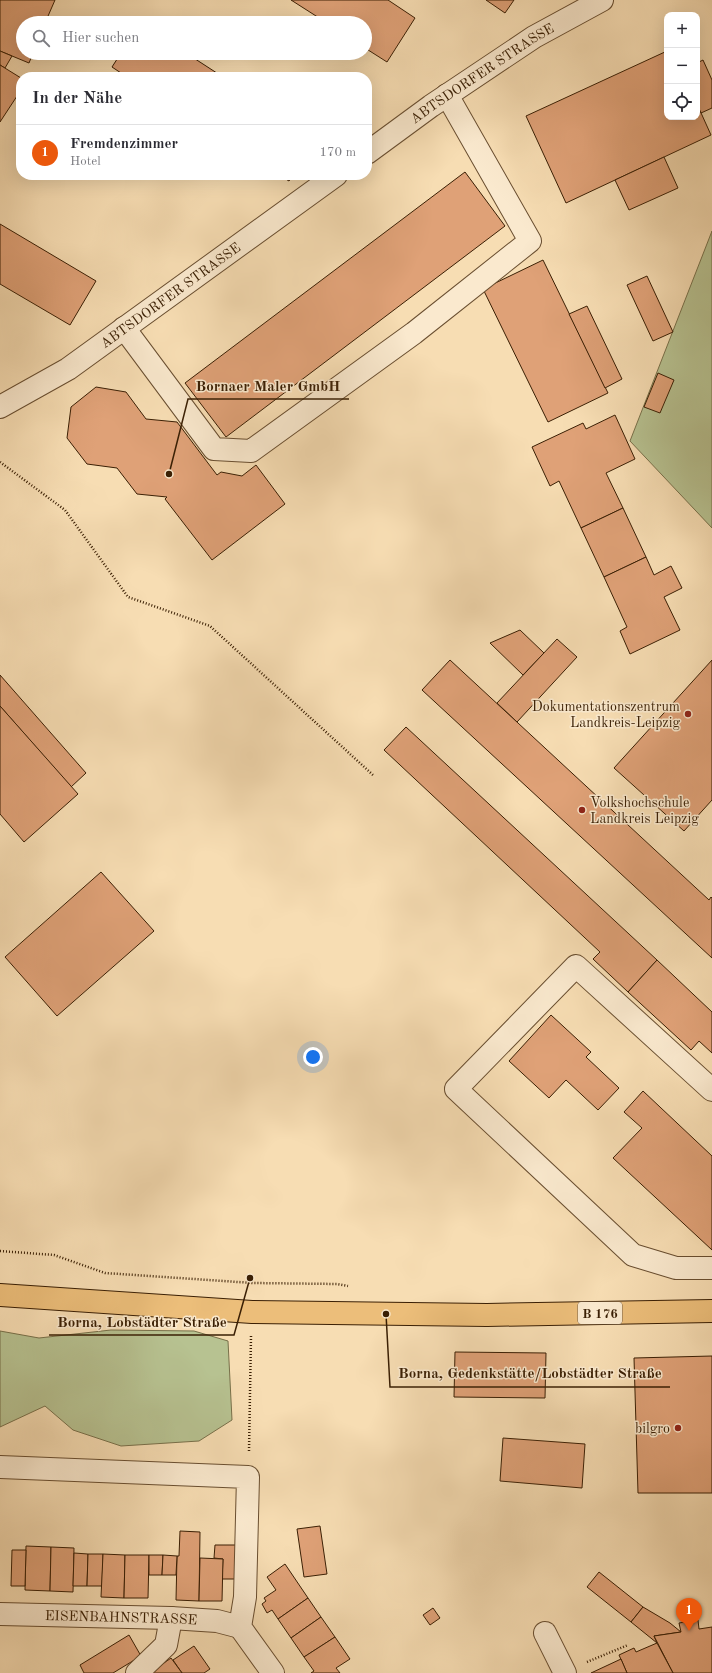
<!DOCTYPE html>
<html lang="de">
<meta charset="utf-8">
<style>
body{margin:0;font-family:"Old Standard TT",serif;background:#f7f7f7;color:#2b2b33}
.controls{position:absolute;right:12px;top:12px;display:grid;overflow:hidden;border-radius:8px;box-shadow:0 4px 16px #0002}
.controls button{width:36px;height:36px;display:grid;place-items:center;padding:0;border:0;border-bottom:1px solid #e1e1e2;background:#fff;color:#2b2b33;font:20px sans-serif}
.you{position:absolute;left:313px;top:1057px;width:14px;height:14px;margin:-10px;border:3px solid #fff;border-radius:50%;background:#1a73e8;box-shadow:0 0 0 6px #1a73e833}
.badge{display:grid;place-items:center;width:26px;height:26px;border-radius:50%;background:#ea580c;color:#fff;font-size:13px;font-weight:700}
.pin{position:absolute;translate:-50% -33px;filter:drop-shadow(0 1px 2px #0008)}
.pin::after{content:'';position:absolute;top:21px;width:14px;height:12px;background:inherit;clip-path:polygon(0 0,100% 0,50% 100%)}
.list{margin:0;padding:0;list-style:none}
h2{display:flex;justify-content:space-between;align-items:center;height:52px;margin:0;padding:0 16px;font-size:17px}
h2 small{font-size:13px;font-weight:400;color:#7c7c81}
.list li{display:grid;grid-template-columns:26px 1fr auto;gap:12px;align-items:center;box-sizing:border-box;height:56px;padding:0 16px;border-top:1px solid #e1e1e2}
.list b{display:block;font-size:15px;white-space:nowrap}
.list p{margin:0;font-size:13px;white-space:nowrap;color:#7c7c81}
.list em{font-size:13px;font-style:normal;color:#7c7c81}
.icon{flex:none;width:22px;height:22px;fill:none;stroke:currentColor;stroke-width:2;stroke-linecap:round;stroke-linejoin:round}
.map{position:relative;flex:none;width:712px;height:1673px;overflow:hidden}
.search{position:absolute;background:#fff;box-shadow:0 4px 16px #0002;left:16px;top:16px;width:356px;height:44px;display:flex;align-items:center;gap:10px;box-sizing:border-box;padding:0 14px;border-radius:22px;color:#7c7c81;font-size:15px}
.panel{position:absolute;background:#fff;box-shadow:0 4px 16px #0002;left:16px;top:72px;width:356px;height:108px;border-radius:16px}
.map>svg:first-child{display:block}
.green{fill:#b7c291;stroke:#78704a}
.building{fill:#dfa177;stroke:#3a1f04}
.lines{fill:none;stroke-linecap:round;stroke-linejoin:round}
.minor-casing{stroke:#694e30;stroke-width:24}
.major-casing{stroke:#3a1f04;stroke-width:24}
.path{stroke:#3a1f04;stroke-width:2.5;stroke-dasharray:1 2;stroke-linecap:butt}
.minor{stroke:#fae9ce;stroke-width:22}
.major{stroke:#ecbe7a;stroke-width:22}
.poi-dot{fill:#8f2418;stroke:#fae9ce;stroke-width:1.5}
.labels{text-anchor:middle;stroke-width:3;stroke-linejoin:round;paint-order:stroke}
.shield{fill:#fae9ce;stroke:#745c41;stroke-width:1}
.shield-label{font-size:13px;font-weight:bold;fill:#3a1f04}
.street-label{font-size:14px;fill:#3a1f04;stroke:#fae9ce}
.poi-label{font-size:14px;fill:#3a1f04;stroke:#fae9ce;text-anchor:end}
.leader{fill:none;stroke:#3a1f04;stroke-width:1.5}
.callout-dot{fill:#3a1f04;stroke:#fae9ce;stroke-width:1.5}
.callout-label{font-size:15px;text-anchor:middle;font-weight:bold;fill:#3a1f04;stroke:#fae9ce;stroke-width:3;stroke-linejoin:round;paint-order:stroke}
</style>
<div class="map">
<svg width="712" height="1673" viewBox="0 0 712 1673">
<rect width="100%" height="100%" fill="#f7ddb3"/>
<filter id="stains"><feTurbulence type="fractalNoise" baseFrequency=".005" numOctaves="4"/><feColorMatrix values="0 0 0 0 .2 0 0 0 0 .09 0 0 0 0 .02 0 0 0 .5 -.17"/></filter>
<radialGradient id="worn" r=".72"><stop offset=".6" stop-color="#630" stop-opacity="0"/><stop offset="1" stop-color="#630" stop-opacity=".3"/></radialGradient>
<!-- green -->
<g class="green">
<path d="M712,231V528L630,441Z"/>
<path d="M111,1330L194,1331L228,1341L232,1420L199,1441L121,1446L73,1430L45,1406L0,1427V1331L39,1338Z"/>
</g>
<!-- building -->
<g class="building">
<path d="M0,0H55L45,23H23V53H33L29,63L0,51Z"/>
<path d="M291,0H388L415,18L387,62L365,48V23H327Z"/>
<path d="M486,0H514L505,13Z"/>
<path d="M0,51L12,56L5,68L0,65Z"/>
<path d="M667,51V117H697V104L711,135L566,203L526,116Z"/>
<path d="M121,53H186L223,77H127L112,67Z"/>
<path d="M703,60L712,80V108L701,113L697,104V63Z"/>
<path d="M0,65L21,78V90L0,122Z"/>
<path d="M664,157L678,188L629,210L615,180Z"/>
<path d="M465,172L505,226L226,437L185,383Z"/>
<path d="M279,175H293L289,181Z"/>
<path d="M0,224L96,281L70,325L0,284Z"/>
<path d="M543,260L608,393L548,422L483,289Z"/>
<path d="M647,276L673,332L653,341L627,285Z"/>
<path d="M587,306L622,379L605,388L569,314Z"/>
<path d="M658,373L674,380L660,413L644,407Z"/>
<path d="M96,387L126,392L146,419L177,422L217,475L221,472L242,476L256,465L285,504L212,560L165,499L167,497L137,494L117,468L87,464L67,438L71,407Z"/>
<path d="M615,415L635,459L606,473L623,508L581,528L559,481L550,486L532,447L583,423L586,429Z"/>
<path d="M623,508L646,557L604,577L581,528Z"/>
<path d="M646,557L654,575L671,566L682,588L664,597L680,630L630,654L620,631L627,627L604,577Z"/>
<path d="M520,630L544,653L523,675L490,643Z"/>
<path d="M557,639L577,657L517,722L497,703Z"/>
<path d="M450,660L709,900L711,897L712,898V958L422,690Z"/>
<path d="M712,660V800L684,831L614,768Z"/>
<path d="M0,675L86,773L71,787L0,706Z"/>
<path d="M0,706L78,794L24,842L0,814Z"/>
<path d="M406,727L657,960L628,992L593,959L600,952L384,750Z"/>
<path d="M101,872L154,931L57,1016L5,957Z"/>
<path d="M657,960L712,1012V1053L699,1041L691,1050L628,992Z"/>
<path d="M551,1015L591,1052L586,1057L619,1088L598,1110L566,1080L549,1098L509,1061Z"/>
<path d="M643,1091L712,1156V1250L613,1158L642,1128L624,1112Z"/>
<path d="M455,1352L546,1353L545,1398L454,1397Z"/>
<path d="M712,1356V1493H638L634,1358Z"/>
<path d="M503,1438L585,1444L582,1488L500,1481Z"/>
<path d="M320,1526L327,1574L304,1577L297,1529Z"/>
<path d="M180,1531L200,1532L199,1601L176,1600L177,1556H179Z"/>
<path d="M215,1545H238L237,1579H222L223,1559L214,1558Z"/>
<path d="M26,1546L51,1547L50,1591L25,1590Z"/>
<path d="M51,1547L74,1548L73,1592L50,1591Z"/>
<path d="M12,1550H26L25,1586H11Z"/>
<path d="M74,1553L88,1554L87,1586H73Z"/>
<path d="M88,1554H103L102,1586H87Z"/>
<path d="M103,1554L125,1555L124,1598L101,1597Z"/>
<path d="M125,1555H149L148,1598H124Z"/>
<path d="M149,1555H163L162,1575H149Z"/>
<path d="M163,1555L177,1556L176,1575H162Z"/>
<path d="M200,1558L223,1559L222,1601H199Z"/>
<path d="M285,1564L308,1598L278,1619L272,1610L267,1613L262,1604L266,1601L264,1598L276,1590L267,1577Z"/>
<path d="M599,1572L643,1607L631,1622L587,1587Z"/>
<path d="M308,1598L321,1617L291,1638L278,1619Z"/>
<path d="M643,1607L670,1623L681,1632L654,1636L657,1643L631,1622Z"/>
<path d="M433,1608L440,1618L430,1625L423,1615Z"/>
<path d="M321,1617L335,1637L304,1657L291,1638Z"/>
<path d="M698,1620L699,1629L712,1627V1673H673L654,1636L681,1632L679,1623Z"/>
<path d="M129,1635L141,1656L113,1673H84L80,1665Z"/>
<path d="M335,1637L350,1659L336,1668L340,1673H311L314,1671L304,1657Z"/>
<path d="M657,1643L673,1673H627L619,1655L634,1648L636,1652Z"/>
<path d="M194,1646L210,1669L204,1673H182L173,1660Z"/>
<path d="M171,1658L182,1673H150Z"/>
<path d="M621,1659L627,1673H591Z"/>
</g>
<g class="lines">
<!-- minor casing -->
<g class="minor-casing">
<g id="minor">
<path id="s1" d="M367,153L431,106L534,37L602,0"/>
<path d="M124,328L214,449L251,451L414,333L530,241L447,95"/>
<path id="s2" d="M0,407L68,369L336,175"/>
<path d="M712,1090L576,966L456,1089L633,1255L676,1268H712"/>
<path d="M0,1467L248,1477L245,1597L240,1627L273,1673"/>
<path id="s3" d="M0,1614L171,1618L217,1621L240,1627"/>
<path d="M545,1633L565,1673"/>
<path d="M137,1673L166,1645L171,1618"/>
</g>
</g>
<!-- major casing -->
<g class="major-casing">
<path id="major" d="M0,1295L252,1312L487,1315L712,1311"/>
</g>
<!-- path -->
<g class="path">
<path d="M0,462L65,510L128,597L210,626L373,775"/>
<path d="M0,1251L54,1255L105,1273L253,1283L337,1284L348,1286"/>
<path d="M249,1451L251,1336"/>
<path d="M587,1662L628,1645"/>
</g>
<!-- minor -->
<use href="#minor" class="minor"/>
<!-- major -->
<use href="#major" class="major"/>
</g>
<!-- markers -->
<g class="poi-dot">
<circle cx="688" cy="714" r="4"/>
<circle cx="582" cy="810" r="4"/>
<circle cx="678" cy="1428" r="4"/>
</g>
<g class="labels">
<!-- shield labels -->
<rect class="shield" x="578" y="1302" width="44" height="22" rx="3"/>
<g class="shield-label">
<text x="600" y="1318">B 176</text>
</g>
<!-- street labels -->
<g class="street-label">
<text dy="5" stroke="none"><textPath href="#s1" startOffset="140">ABTSDORFER STRASSE</textPath></text>
<text dy="5" stroke="none"><textPath href="#s2" startOffset="204">ABTSDORFER STRASSE</textPath></text>
<text dy="5" stroke="none"><textPath href="#s3" startOffset="121">EISENBAHNSTRASSE</textPath></text>
</g>
<!-- poi labels -->
<g class="poi-label">
<text x="680" y="711">Dokumentationszentrum<tspan x="680" dy="16">Landkreis-Leipzig</tspan></text>
<text x="590" y="807" text-anchor="start">Volkshochschule<tspan x="590" dy="16">Landkreis Leipzig</tspan></text>
<text x="670" y="1433">bilgro</text>
</g>
</g>
<!-- callouts -->
<path class="leader" d="M169 474L188 399H349M250 1278L234 1335H49M386 1314L390 1387H670"/>
<g class="callout-dot">
<circle cx="169" cy="474" r="4"/>
<circle cx="250" cy="1278" r="4"/>
<circle cx="386" cy="1314" r="4"/>
</g>
<g class="callout-label">
<text x="268" y="391">Bornaer Maler GmbH</text>
<text x="142" y="1327">Borna, Lobstädter Straße</text>
<text x="530" y="1378">Borna, Gedenkstätte/Lobstädter Straße</text>
</g>
<rect width="100%" height="100%" filter="url(#stains)"/>
<rect width="100%" height="100%" fill="url(#worn)"/>
</svg>
<div class="controls">
<button>+</button>
<button>−</button>
<button><svg class="icon" aria-label="locate" viewBox="0 0 24 24"><circle cx="12" cy="12" r="6"/><path d="M12 2v4M12 18v4M2 12h4M18 12h4"/></svg></button>
</div>
<div class="you"></div>
<div class="pin badge" style="left:689px;top:1631px">1</div>
<div class="search"><svg class="icon" aria-label="search" viewBox="0 0 24 24"><circle cx="10" cy="10" r="6"/><path d="M15 15l6 6"/></svg>Hier suchen</div>
<section class="panel">
<h2>In der Nähe<small></small></h2>
<ul class="list">
<li><span class="badge">1</span><div><b>Fremdenzimmer</b><p>Hotel</p></div><em>170 m</em></li>
</ul>
</section>
</div>
